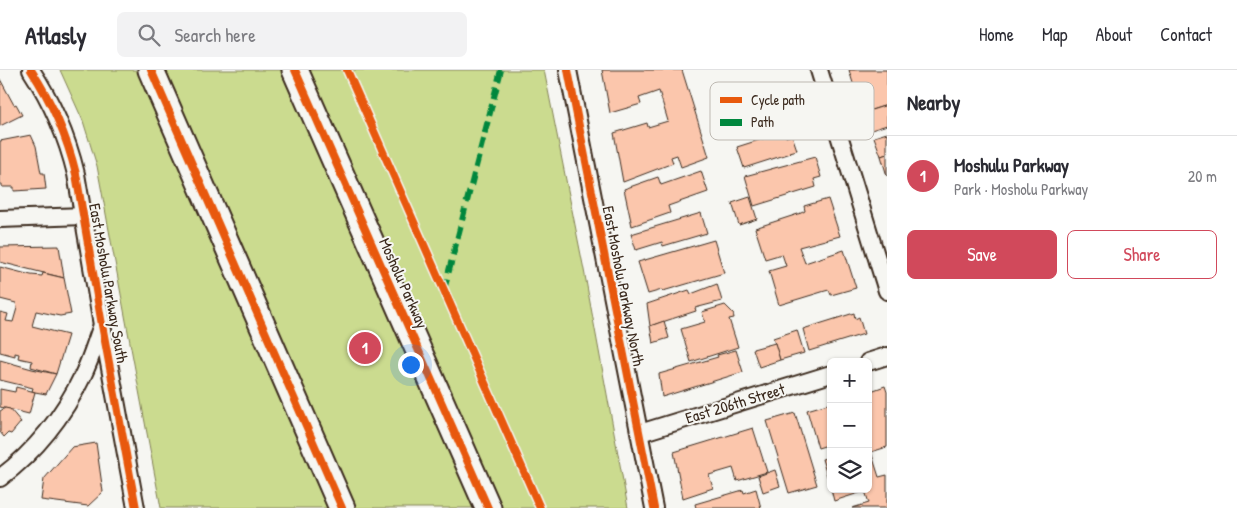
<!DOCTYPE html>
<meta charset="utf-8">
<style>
body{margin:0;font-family:"Patrick Hand",sans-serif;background:#f2f2f3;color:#2b2b33}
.controls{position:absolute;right:15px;bottom:15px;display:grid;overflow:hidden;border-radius:8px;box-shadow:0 1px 4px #0004}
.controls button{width:45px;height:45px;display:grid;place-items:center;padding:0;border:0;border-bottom:1px solid #e1e1e2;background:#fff;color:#2b2b33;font:25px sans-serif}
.you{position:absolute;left:410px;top:294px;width:18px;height:18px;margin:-12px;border:4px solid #fff;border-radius:50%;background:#1a73e8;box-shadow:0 0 0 8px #1a73e833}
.badge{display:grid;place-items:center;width:32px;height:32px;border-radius:50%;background:#d1495b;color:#fff;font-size:16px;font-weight:700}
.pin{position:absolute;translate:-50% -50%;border:2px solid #fff;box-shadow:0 1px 5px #0006}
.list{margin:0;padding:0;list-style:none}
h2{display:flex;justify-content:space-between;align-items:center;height:65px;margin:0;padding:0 20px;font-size:21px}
h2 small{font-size:16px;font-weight:400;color:#7c7c81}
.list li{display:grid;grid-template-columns:32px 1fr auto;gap:15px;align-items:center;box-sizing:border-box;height:80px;padding:0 20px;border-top:1px solid #e1e1e2}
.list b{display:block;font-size:19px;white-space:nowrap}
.list p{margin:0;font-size:16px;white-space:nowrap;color:#7c7c81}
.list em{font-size:16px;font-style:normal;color:#7c7c81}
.actions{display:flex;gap:10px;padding:15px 20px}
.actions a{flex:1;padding:11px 0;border:1px solid #d1495b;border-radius:8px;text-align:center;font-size:18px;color:#d1495b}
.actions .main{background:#d1495b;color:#fff}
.icon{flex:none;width:28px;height:28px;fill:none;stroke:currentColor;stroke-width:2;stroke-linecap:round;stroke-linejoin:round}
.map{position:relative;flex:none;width:887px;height:438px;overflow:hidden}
header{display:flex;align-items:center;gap:30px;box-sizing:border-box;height:70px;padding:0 25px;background:#fff;border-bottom:1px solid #e1e1e2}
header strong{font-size:24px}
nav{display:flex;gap:28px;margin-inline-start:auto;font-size:18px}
.search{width:350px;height:45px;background:#f2f2f3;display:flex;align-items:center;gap:12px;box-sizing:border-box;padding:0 18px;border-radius:8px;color:#7c7c81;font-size:19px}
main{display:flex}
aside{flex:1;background:#fff}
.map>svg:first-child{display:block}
.green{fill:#cbdb8f;stroke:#838256}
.building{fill:#fbc6ac;stroke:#3b2a1e}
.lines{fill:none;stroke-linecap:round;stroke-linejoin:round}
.street-casing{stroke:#3b2a1e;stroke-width:20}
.primary-casing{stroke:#3b2a1e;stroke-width:29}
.street{stroke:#f6f6f2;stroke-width:16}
.primary{stroke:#f6f6f2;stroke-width:25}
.quiet{stroke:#00873e;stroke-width:6;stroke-dasharray:12 6;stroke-linecap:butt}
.cycleway-casing{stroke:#f6f6f2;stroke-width:11}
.cycleway{stroke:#e8590c;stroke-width:8}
.labels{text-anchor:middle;stroke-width:4;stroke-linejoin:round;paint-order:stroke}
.street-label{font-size:16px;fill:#3b2a1e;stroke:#f6f6f2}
.key{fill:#f6f6f2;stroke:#beb9b2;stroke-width:1}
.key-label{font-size:14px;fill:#3b2a1e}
</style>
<header>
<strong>Atlasly</strong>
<div class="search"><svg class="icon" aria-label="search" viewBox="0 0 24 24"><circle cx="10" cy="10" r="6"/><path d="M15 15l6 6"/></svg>Search here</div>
<nav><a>Home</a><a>Map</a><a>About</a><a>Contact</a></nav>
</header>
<main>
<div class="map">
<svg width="887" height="438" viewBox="0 0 887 438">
<rect width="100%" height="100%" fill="#f6f6f2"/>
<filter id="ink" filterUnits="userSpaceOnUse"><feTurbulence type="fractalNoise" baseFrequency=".02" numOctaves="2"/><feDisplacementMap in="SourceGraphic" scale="10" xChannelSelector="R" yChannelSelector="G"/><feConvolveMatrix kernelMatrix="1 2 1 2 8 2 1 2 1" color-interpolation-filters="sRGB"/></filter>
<g filter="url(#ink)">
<!-- green -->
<path class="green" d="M60,0H544L584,200L628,438H161L97,96L83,51Z"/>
<!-- building -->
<g class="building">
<path d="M602,0H682L709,87L681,97L677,85L671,87L673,93L623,112L614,63L647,53L648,57L668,51L659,21L639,28L641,34L610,43Z"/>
<path d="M849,0H887V35L862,43Z"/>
<path d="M0,9L14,35L16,34L22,45L0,56Z"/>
<path d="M887,35V55L868,61L862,43Z"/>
<path d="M784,62L786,67L792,65L797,80L790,82L791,83L744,98L737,77Z"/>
<path d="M887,63V84L881,86L874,67Z"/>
<path d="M31,65L36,76L41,103H44L46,119L14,121V117H2V114H0V71Z"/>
<path d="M887,84V106L881,86Z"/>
<path d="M815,87L821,107L814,109L816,117L754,136L745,106Z"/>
<path d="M701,101L708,122L668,136L670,143L632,156L624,119L658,107L661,115Z"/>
<path d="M750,127L757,149L739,155L732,133Z"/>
<path d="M828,129L840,166L799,177L805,193L844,180L856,218L831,225L829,220L825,221L779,235L769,201L786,196L782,184L765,189L755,158L801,143L805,141L804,136Z"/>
<path d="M701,143L707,163L663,176L662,172L636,180L631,164Z"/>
<path d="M714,170L724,203L663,221L662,220L648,224L638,192Z"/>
<path d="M59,176L64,208L0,192V177Z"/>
<path d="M0,197L31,205L42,206L43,203L64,208L71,244L60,246L36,241L32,256L68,265L56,304L31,297L32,291L18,288L19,284L15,283V286L0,282V242L8,244L6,251L13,252L17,238L16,233L0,229Z"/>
<path d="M717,214L722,231L695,238L696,241L650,256L647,234L689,220L691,224Z"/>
<path d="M725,235L733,243L734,248L729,249L738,277L691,292L681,259L705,252L702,242Z"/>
<path d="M854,243L855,249L859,247L864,264L809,281L803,259Z"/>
<path d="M664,251L669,268L653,273L650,256Z"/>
<path d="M797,260L804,283L780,290L773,268Z"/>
<path d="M775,273L780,290L759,297L753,279Z"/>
<path d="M736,280L743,302L662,327L659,304L718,287L717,285Z"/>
<path d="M0,290L32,299L56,304L46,324L35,322L32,321L33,318L0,310Z"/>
<path d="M885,316L887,322V377L871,382L879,407L887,405V438H852L869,433L865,421L834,431L831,419H868V322Z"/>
<path d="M16,317L35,322L29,344L0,337V319L15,322Z"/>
<path d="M831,333V374L818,378L807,340Z"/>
<path d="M5,338L10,339L21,352L11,364L8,363L4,367L0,362V341Z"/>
<path d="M795,343L817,415L789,423L767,351Z"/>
<path d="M753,358L767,402L737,411L733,398L709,405L713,418L683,428L674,382Z"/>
<path d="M96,373L103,422L88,436L41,430L44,409L72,377Z"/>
<path d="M831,387V419L822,389Z"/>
<path d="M775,400L780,416L763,422L758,406Z"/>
<path d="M756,419L761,438H696L695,434L743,420L744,423Z"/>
</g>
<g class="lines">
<!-- street casing -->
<g class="street-casing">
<g id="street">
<path d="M31,0C52,32 67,67 76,104L102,255L136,438"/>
<path d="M568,0L654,438"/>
<path d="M819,0L887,221"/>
<path d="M0,149L84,146"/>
<path d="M868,292L887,286"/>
<path d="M640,363L831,304"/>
<path d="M0,408C37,380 63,347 83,305C91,289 96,271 102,255"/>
</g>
</g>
<!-- primary casing -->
<g class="primary-casing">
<g id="primary">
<path d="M151,0L342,438"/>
<path d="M295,0L488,438"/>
</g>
</g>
<!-- street -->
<use href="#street" class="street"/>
<!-- primary -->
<use href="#primary" class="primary"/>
<!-- quiet -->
<path class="quiet" d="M444,220L501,0"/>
<!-- cycleway casing -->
<g class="cycleway-casing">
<g id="cycleway">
<path d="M31,0C52,32 67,67 76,104L102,255L136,438"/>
<path d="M151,0L342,438"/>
<path d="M295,0L488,438"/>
<path d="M347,0L540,438"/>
<path d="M568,0L654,438"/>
</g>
</g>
<!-- cycleway -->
<use href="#cycleway" class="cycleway"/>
</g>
</g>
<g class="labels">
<!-- street labels -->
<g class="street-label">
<text transform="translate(109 213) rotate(80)" y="6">East Mosholu Parkway South</text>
<text transform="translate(404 213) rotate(66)" y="6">Mosholu Parkway</text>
<text transform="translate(624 216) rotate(79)" y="6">East Mosholu Parkway North</text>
<text transform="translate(735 333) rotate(-17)" y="6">East 206th Street</text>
</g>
</g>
<!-- legend -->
<rect x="710" y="12" width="164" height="58" rx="8" class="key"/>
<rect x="720" y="27" width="22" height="6" fill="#e8590c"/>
<rect x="720" y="49" width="22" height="7" fill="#00873e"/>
<g class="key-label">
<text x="751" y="35">Cycle path</text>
<text x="751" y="57">Path</text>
</g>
</svg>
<div class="controls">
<button>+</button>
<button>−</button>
<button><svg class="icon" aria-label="layers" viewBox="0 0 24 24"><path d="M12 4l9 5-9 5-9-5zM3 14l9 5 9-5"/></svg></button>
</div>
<div class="you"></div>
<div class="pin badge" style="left:365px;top:278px">1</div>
</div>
<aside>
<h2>Nearby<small></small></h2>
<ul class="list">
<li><span class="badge">1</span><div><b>Moshulu Parkway</b><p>Park · Mosholu Parkway</p></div><em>20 m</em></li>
</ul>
<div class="actions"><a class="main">Save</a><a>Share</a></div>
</aside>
</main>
